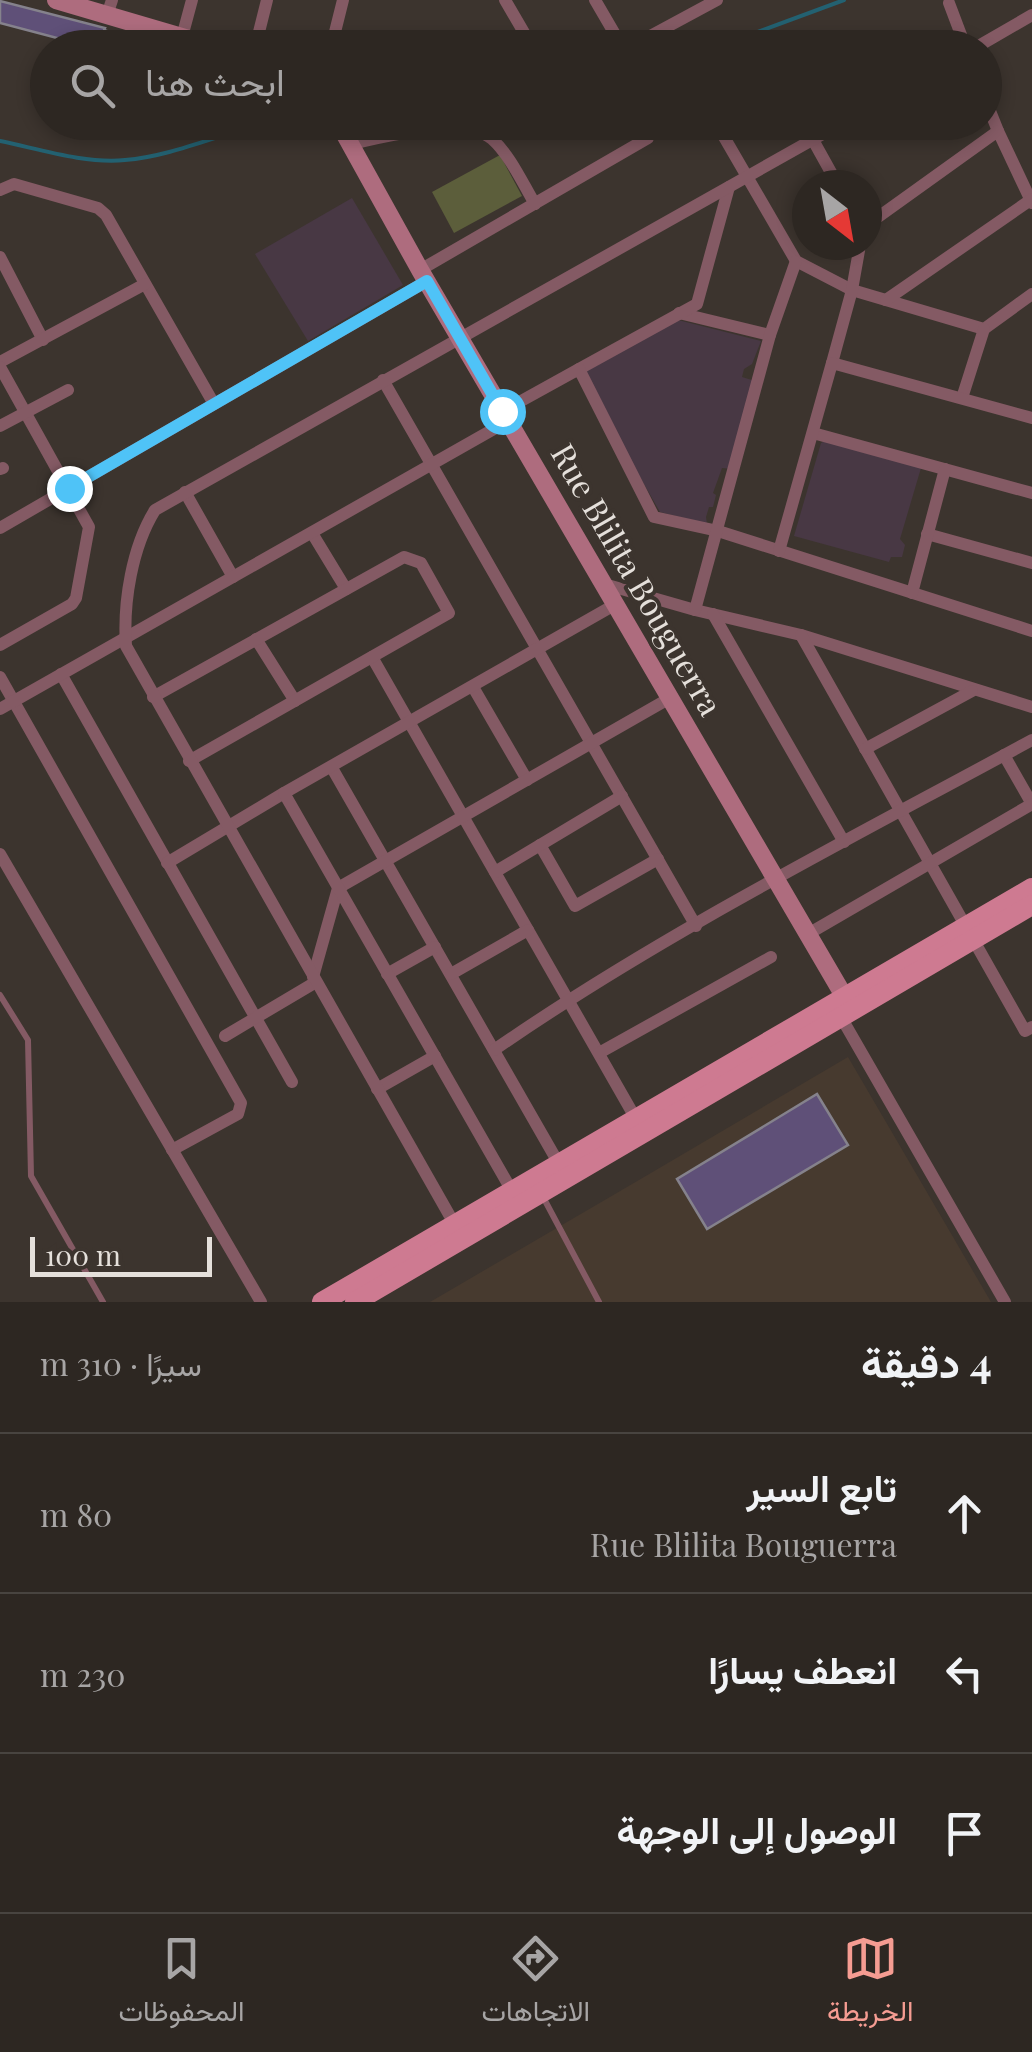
<!DOCTYPE html>
<html lang="ar">
<meta charset="utf-8">
<style>
body{margin:0;font-family:"Playfair Display",Vazirmatn,serif;background:#352f2a;color:#f1f3f6;direction:rtl}
.compass{position:absolute;left:792px;top:170px;width:90px;height:90px;border-radius:50%;background:#2d2722;box-shadow:0 5px 15px #0003;rotate:149deg}
.scale{position:absolute;left:30px;bottom:25px;width:182px;box-sizing:border-box;padding-left:10px;border:5px solid #e5e0db;border-top:0;font-size:28px;line-height:35px;white-space:nowrap;color:#e5e0db;-webkit-text-stroke:8px #3c342e;paint-order:stroke}
.stop{position:absolute;width:30px;height:30px;margin:-22px;border:8px solid #4fc3f7;border-radius:50%;background:#fff}
.stop.end{background:#4fc3f7;border-color:#fff;box-shadow:0 2px 10px #0008}
.list{margin:0;padding:0;list-style:none}
h2{display:flex;justify-content:space-between;align-items:center;height:130px;margin:0;padding:0 40px;font-size:42px}
h2 small{font-size:32px;font-weight:400;color:#a7a5a5}
.list li{display:grid;grid-template-columns:65px 1fr auto;gap:30px;align-items:center;box-sizing:border-box;height:160px;padding:0 40px;border-top:2px solid #484440}
.list b{display:block;font-size:38px;white-space:nowrap}
.list p{margin:0;font-size:32px;white-space:nowrap;color:#a7a5a5}
.list em{font-size:32px;font-style:normal;color:#a7a5a5}
.icon{flex:none;width:55px;height:55px;fill:none;stroke:currentColor;stroke-width:2;stroke-linecap:round;stroke-linejoin:round}
.map{position:relative;flex:none;width:1032px;height:1302px;overflow:hidden;direction:ltr}
.search{position:absolute;background:#2d2722;box-shadow:0 5px 15px #0003;left:30px;right:30px;top:30px;height:110px;display:flex;align-items:center;gap:25px;box-sizing:border-box;padding:0 35px;border-radius:55px;color:#a7a5a5;font-size:38px}
.sheet{height:610px;background:#2d2722}
nav{display:flex;justify-content:space-around;align-items:center;box-sizing:border-box;height:140px;border-top:2px solid #484440;background:#2d2722;font-size:28px;color:#a7a5a5}
nav a{display:grid;justify-items:center;gap:5px}
nav .on{color:#f59c92}
.map>svg:first-child{display:block}
.built{fill:#473a2f}
.education{fill:#483844}
.green{fill:#5c5e3b}
.lines{fill:none;stroke-linecap:round;stroke-linejoin:round}
.stream{stroke:#236171;stroke-width:4}
.building{fill:#5f5078;stroke:#85828c;stroke-width:2.5}
.lane{stroke:#845a64;stroke-width:6}
.street{stroke:#845a64;stroke-width:12}
.secondary{stroke:#ae6c7e;stroke-width:18}
.primary{stroke:#ce7a91;stroke-width:20}
.route{stroke:#4fc3f7;stroke-width:12}
.labels{text-anchor:middle;stroke-width:8;stroke-linejoin:round;paint-order:stroke}
.street-label{font-size:32px;fill:#e5e0db;stroke:#3c342e}
</style>
<div class="map">
<svg width="1032" height="1302" viewBox="0 0 1032 1302">
<rect width="100%" height="100%" fill="#3c342e"/>
<!-- built -->
<path class="built" d="M848,1057L991,1302H430L639,1180Z"/>
<!-- education -->
<g class="education">
<path d="M352,198L403,285L308,341L255,254Z"/>
<path d="M678,320L761,341L752,364L744,369L742,377L755,381L733,469L722,468L713,493L716,495L713,507H709L706,517L707,524L660,512L581,374Z"/>
<path d="M827,440L921,468L900,539L905,545L902,557H891L889,562L794,536L821,443Z"/>
</g>
<!-- green -->
<path class="green" d="M500,155L522,196L454,233L432,192Z"/>
<g class="lines">
<!-- stream -->
<g class="stream">
<path d="M714,48L844,0"/>
<path d="M0,141C39,149 85,164 125,160C174,156 221,133 270,122"/>
</g>
</g>
<!-- building -->
<g class="building">
<path d="M0,1L105,28L104,30L153,48H95L0,23Z"/>
<path d="M817,1094L848,1145L707,1229L677,1179Z"/>
</g>
<g class="lines">
<!-- lane -->
<g class="lane">
<path d="M0,995L28,1040L31,1176L103,1302"/>
<path d="M542,1195L599,1302"/>
</g>
<!-- street -->
<g class="street">
<path d="M505,0L533,48"/>
<path d="M595,0L623,48"/>
<path d="M949,3L966,48"/>
<path d="M107,15L112,0"/>
<path d="M182,37L192,0"/>
<path d="M255,48L267,0"/>
<path d="M331,48L343,0"/>
<path d="M628,48L717,0"/>
<path d="M975,48L1032,15"/>
<path d="M984,96L998,131"/>
<path d="M710,122L720,130L796,261L852,290L984,329L1032,294"/>
<path d="M813,140L838,185"/>
<path d="M348,145C380,137 465,116 492,139C510,155 523,184 535,204"/>
<path d="M0,190L14,184L98,208L106,215L214,404"/>
<path d="M867,225L998,131L1032,203"/>
<path d="M0,257L43,340"/>
<path d="M420,270L648,138"/>
<path d="M886,300L1032,199"/>
<path d="M679,313L770,335"/>
<path d="M0,362L145,284"/>
<path d="M832,363L852,290L860,245"/>
<path d="M0,367L89,527L76,598L72,604L0,645"/>
<path d="M579,369L697,304L729,187"/>
<path d="M383,380L696,926"/>
<path d="M962,398L984,329"/>
<path d="M503,411L579,369L654,517L718,531L1032,631"/>
<path d="M0,426L68,390"/>
<path d="M813,433L1032,493"/>
<path d="M0,469L3,468"/>
<path d="M185,492L233,577"/>
<path d="M0,528L427,281"/>
<path d="M312,533L346,589"/>
<path d="M927,534L1032,563"/>
<path d="M779,551L832,363L1032,418"/>
<path d="M604,584L695,610L801,635L1032,707"/>
<path d="M912,593L945,469"/>
<path d="M695,610L770,335L796,261"/>
<path d="M713,614L844,842"/>
<path d="M801,635L1025,1031L1032,1027"/>
<path d="M256,639L295,701"/>
<path d="M372,657L636,1119"/>
<path d="M61,674L292,1082"/>
<path d="M0,677L241,1103L238,1114L172,1150"/>
<path d="M473,687L527,780"/>
<path d="M153,697L404,557L421,563L449,613L189,761"/>
<path d="M0,709L508,421"/>
<path d="M865,749L972,691"/>
<path d="M1004,755L1032,804"/>
<path d="M332,768L559,1164"/>
<path d="M540,845L575,906L658,859"/>
<path d="M0,854L261,1302"/>
<path d="M167,863L284,793"/>
<path d="M495,872L622,796"/>
<path d="M808,934L1032,804"/>
<path d="M387,974L435,947"/>
<path d="M451,974L528,930"/>
<path d="M313,977L338,888L670,698"/>
<path d="M841,1017L1005,1302"/>
<path d="M225,1036L316,982"/>
<path d="M494,1050C663,933 852,838 1032,740"/>
<path d="M599,1053L771,957"/>
<path d="M377,1089L435,1056"/>
<path d="M512,1191L284,793L616,604"/>
<path d="M455,1225L126,646C123,602 132,547 155,510L844,122"/>
</g>
<!-- secondary -->
<g class="secondary">
<path d="M56,0L219,48"/>
<path d="M338,122L420,270L844,996L842,1010"/>
</g>
<!-- primary -->
<g class="primary">
<path d="M322,1302L1032,888"/>
<path d="M355,1302L1032,905"/>
</g>
</g>
<g class="lines">
<!-- route -->
<path class="route" d="M69,488L427,281L502,411"/>
</g>
<g class="labels">
<!-- street labels -->
<g class="street-label">
<text transform="translate(636 580) rotate(60)" y="11">Rue Blilita Bouguerra</text>
</g>
</g>
</svg>
<svg class="compass" viewBox="-18 -18 36 36"><path d="M0-13l5 13h-10z" fill="#e53935"/><path d="M0 13l5-13h-10z" fill="#a7a5a5"/></svg>
<div class="scale">100 m</div>
<div class="stop" style="left:502px;top:411px"></div>
<div class="stop end" style="left:69px;top:488px"></div>
<div class="search"><svg class="icon" aria-label="search" viewBox="0 0 24 24"><circle cx="10" cy="10" r="6"/><path d="M15 15l6 6"/></svg>ابحث هنا</div>
</div>
<section class="sheet">
<h2>4 دقيقة<small>سيرًا · 310 m</small></h2>
<ul class="list">
<li><svg class="icon" aria-label="ahead" viewBox="0 0 24 24"><path d="M12 20V5M6 11l6-6 6 6"/></svg><div><b>تابع السير</b><p>Rue Blilita Bouguerra</p></div><em>80 m</em></li>
<li><svg class="icon" aria-label="left" viewBox="0 0 24 24"><path d="M17 20v-9H6M10 6l-5 5 5 5"/></svg><div><b>انعطف يسارًا</b></div><em>230 m</em></li>
<li><svg class="icon" aria-label="arrive" viewBox="0 0 24 24"><path d="M6 21V4h12l-3 4 3 4H6"/></svg><div><b>الوصول إلى الوجهة</b></div></li>
</ul>
</section>
<nav>
<a class="on"><svg class="icon" aria-label="map" viewBox="0 0 24 24"><path d="M3 6l6-2 6 2 6-2v14l-6 2-6-2-6 2zM9 4v14M15 6v14"/></svg>الخريطة</a>
<a><svg class="icon" aria-label="directions" viewBox="0 0 24 24"><path d="M12 3l9 9-9 9-9-9zM9 14v-3h6M13 9l2 2-2 2"/></svg>الاتجاهات</a>
<a><svg class="icon" aria-label="saved" viewBox="0 0 24 24"><path d="M7 4h10v16l-5-4-5 4z"/></svg>المحفوظات</a>
</nav>
